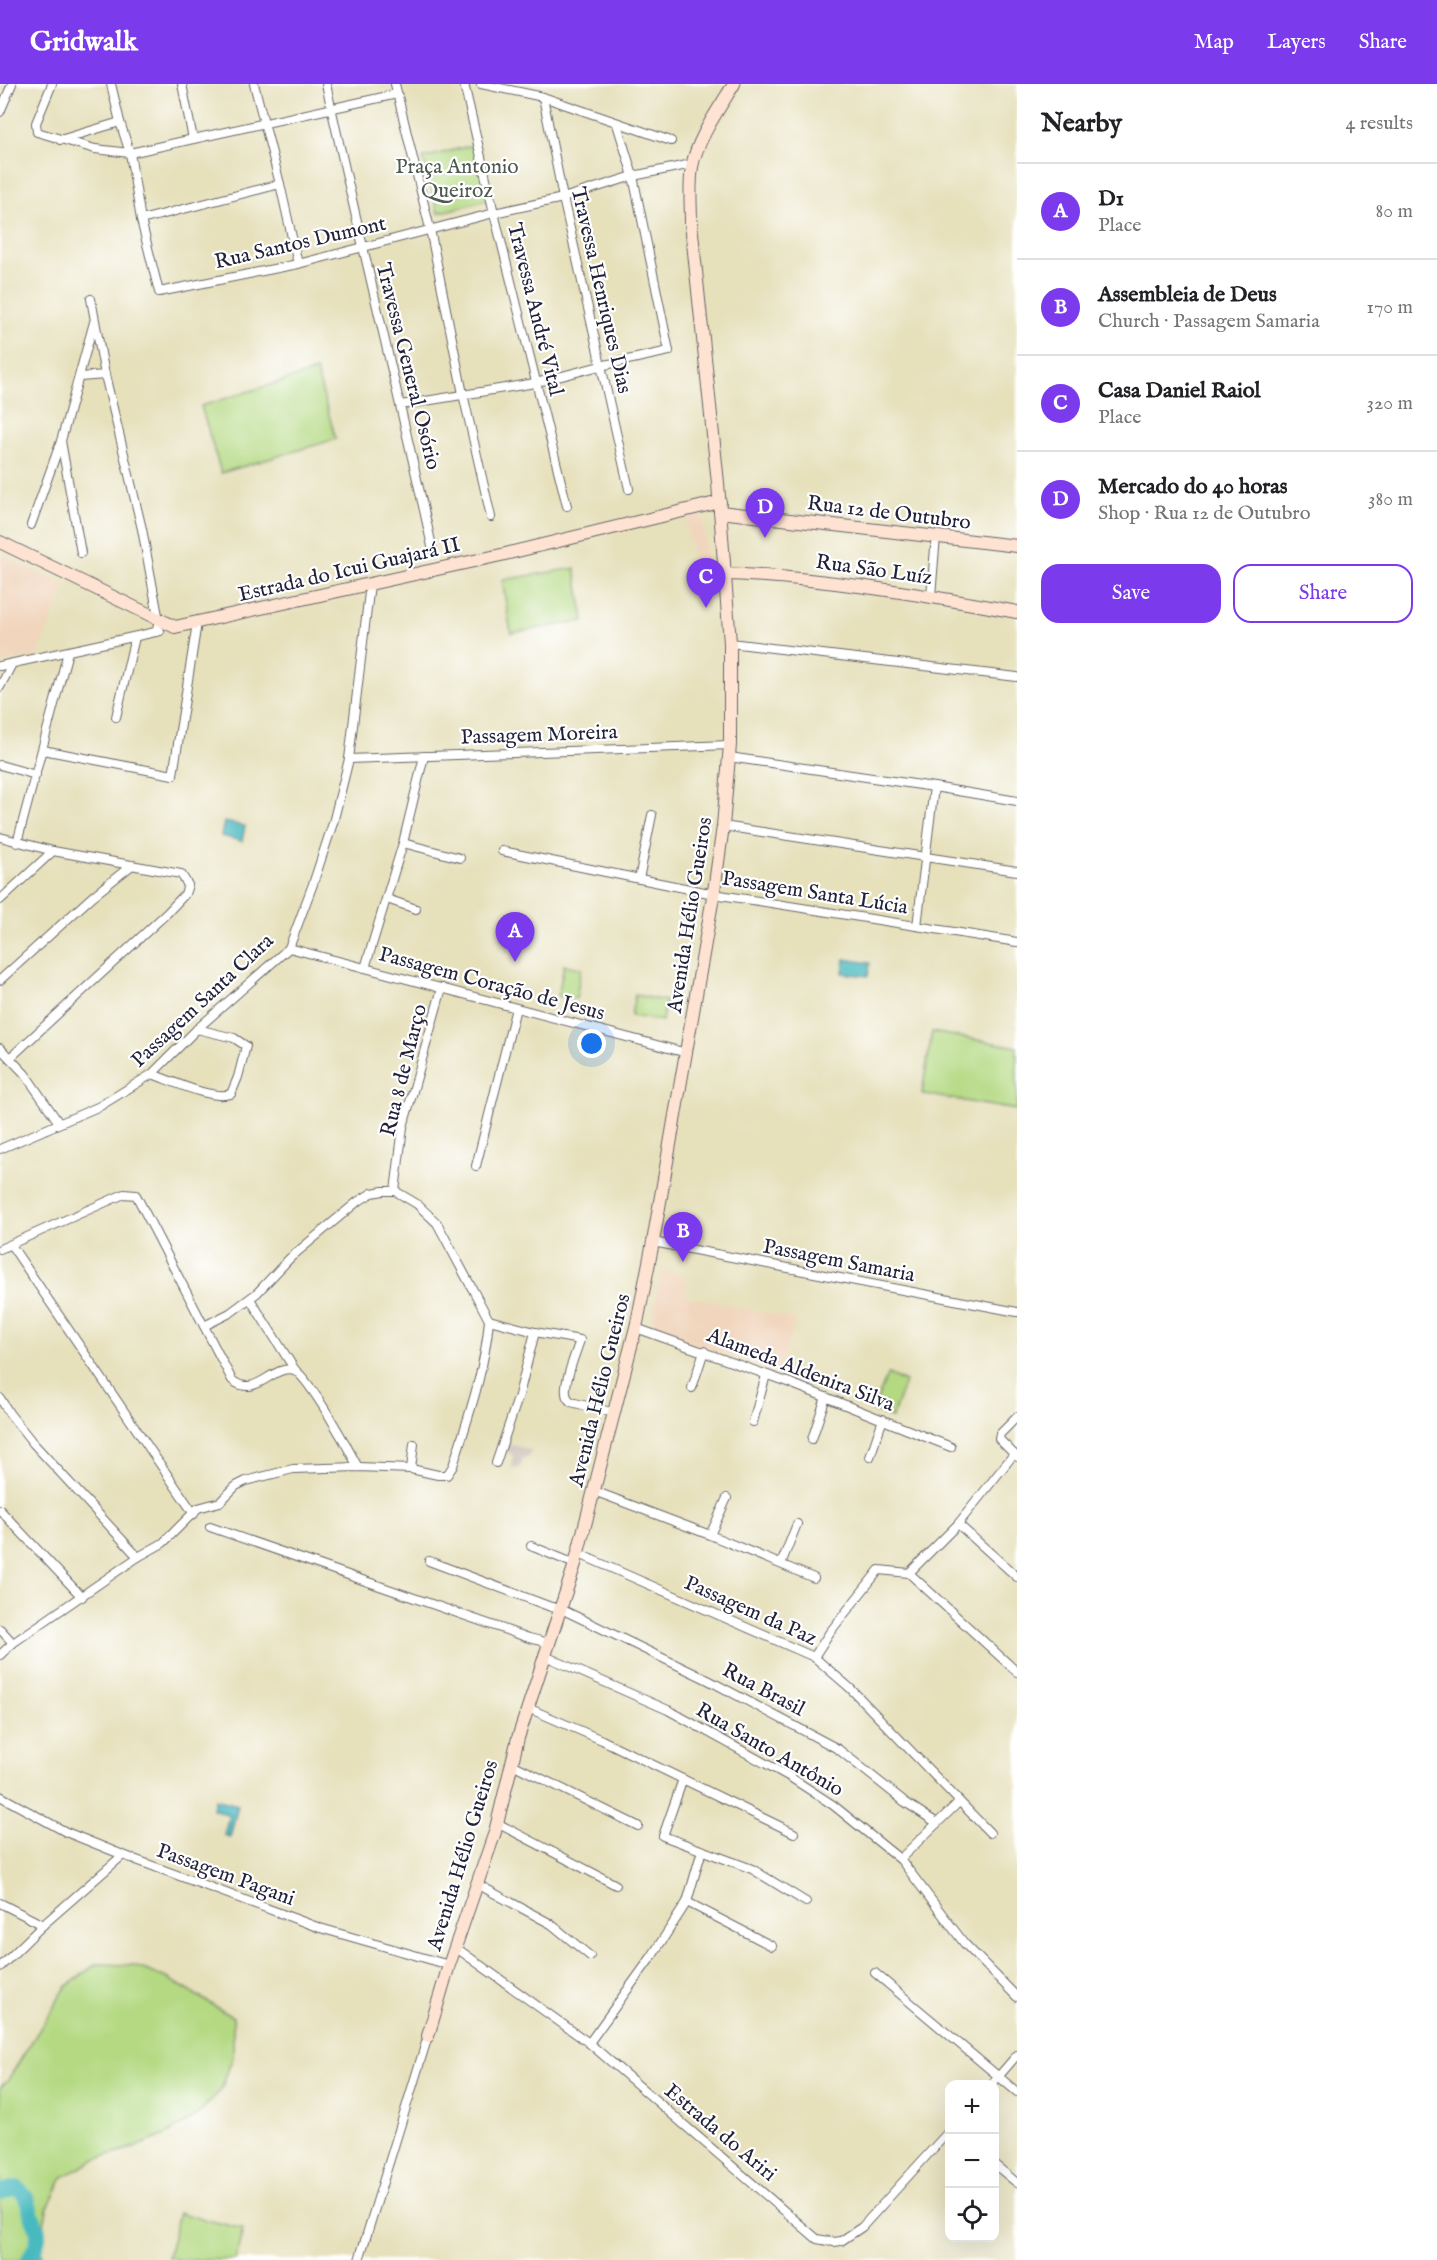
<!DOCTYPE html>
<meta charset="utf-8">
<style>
body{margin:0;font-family:"IM FELL English",serif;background:#f6f6f6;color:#202124}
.controls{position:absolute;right:18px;bottom:18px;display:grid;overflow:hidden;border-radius:12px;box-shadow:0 6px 24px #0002}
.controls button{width:54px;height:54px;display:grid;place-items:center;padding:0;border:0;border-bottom:2px solid #e0e0e0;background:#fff;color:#202124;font:30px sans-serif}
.you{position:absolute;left:592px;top:960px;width:21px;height:21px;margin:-15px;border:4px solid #fff;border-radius:50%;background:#1a73e8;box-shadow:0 0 0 9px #1a73e833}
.badge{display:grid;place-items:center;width:39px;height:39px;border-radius:50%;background:#7c3aed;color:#fff;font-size:20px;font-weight:700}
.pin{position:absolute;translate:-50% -50px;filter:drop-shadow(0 2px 3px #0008)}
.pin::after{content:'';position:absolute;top:32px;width:21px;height:18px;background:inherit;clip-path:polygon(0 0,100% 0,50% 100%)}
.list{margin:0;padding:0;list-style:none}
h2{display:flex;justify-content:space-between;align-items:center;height:78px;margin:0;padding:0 24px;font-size:26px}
h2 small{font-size:20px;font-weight:400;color:#757577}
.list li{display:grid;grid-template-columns:39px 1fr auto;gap:18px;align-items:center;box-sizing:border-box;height:96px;padding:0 24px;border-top:2px solid #e0e0e0}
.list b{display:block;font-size:22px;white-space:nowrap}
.list p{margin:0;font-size:20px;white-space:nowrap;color:#757577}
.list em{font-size:20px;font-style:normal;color:#757577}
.actions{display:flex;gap:12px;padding:18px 24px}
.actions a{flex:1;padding:14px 0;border:2px solid #7c3aed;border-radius:18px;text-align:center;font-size:21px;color:#7c3aed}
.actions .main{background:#7c3aed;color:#fff}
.icon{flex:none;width:33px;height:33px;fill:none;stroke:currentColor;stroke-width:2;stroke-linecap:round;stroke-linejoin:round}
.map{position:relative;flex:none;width:1017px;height:2176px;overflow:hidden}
header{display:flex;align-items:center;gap:36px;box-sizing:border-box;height:84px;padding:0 30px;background:#7c3aed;color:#fff}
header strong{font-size:28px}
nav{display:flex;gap:33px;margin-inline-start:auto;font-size:21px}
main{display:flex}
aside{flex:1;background:#fff}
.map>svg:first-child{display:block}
.built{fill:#f1d5bd}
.industrial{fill:#cec1ba}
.green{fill:#b4d982;stroke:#6b7e5e;stroke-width:1.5}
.water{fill:#4ab9c0;stroke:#366e7e;stroke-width:1.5}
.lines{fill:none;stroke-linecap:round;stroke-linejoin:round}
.river{stroke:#4ab9c0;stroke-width:16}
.minor-casing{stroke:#676468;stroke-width:10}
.secondary-casing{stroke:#676468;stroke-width:14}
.minor{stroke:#fff;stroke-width:8}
.secondary{stroke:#fee3d2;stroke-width:12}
.labels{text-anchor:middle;stroke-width:4.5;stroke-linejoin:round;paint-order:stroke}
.park-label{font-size:21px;fill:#4e5950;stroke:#fff}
.street-label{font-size:21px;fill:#22223b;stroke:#fff}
</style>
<header>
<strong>Gridwalk</strong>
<nav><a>Map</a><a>Layers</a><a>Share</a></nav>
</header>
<main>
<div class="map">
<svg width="1017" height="2176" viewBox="0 0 1017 2176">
<rect width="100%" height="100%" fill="#fff"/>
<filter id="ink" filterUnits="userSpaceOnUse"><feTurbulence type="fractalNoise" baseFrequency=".0167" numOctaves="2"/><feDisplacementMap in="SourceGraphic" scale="12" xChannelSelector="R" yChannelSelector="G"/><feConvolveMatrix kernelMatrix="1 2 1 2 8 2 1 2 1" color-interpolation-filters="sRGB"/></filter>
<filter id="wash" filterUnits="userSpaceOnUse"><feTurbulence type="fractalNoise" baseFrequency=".008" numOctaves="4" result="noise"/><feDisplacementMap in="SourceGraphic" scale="24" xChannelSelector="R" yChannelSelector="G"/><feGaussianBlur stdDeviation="1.35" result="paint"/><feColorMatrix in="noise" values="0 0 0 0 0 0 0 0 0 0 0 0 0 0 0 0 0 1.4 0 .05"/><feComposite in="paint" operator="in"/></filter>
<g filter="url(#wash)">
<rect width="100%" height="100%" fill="#e6e0bb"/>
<!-- built -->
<g class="built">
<path d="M701,430L713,506L699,507L686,434Z"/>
<path d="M0,471L65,501L37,572L0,580Z"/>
<path d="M662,1186L687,1192L685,1212L796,1236L778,1288L650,1245Z"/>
</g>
<!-- industrial -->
<path class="industrial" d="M507,1359L532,1367L528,1374H523L520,1384L512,1385L513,1372L506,1366Z"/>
<!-- green -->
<g class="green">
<path d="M477,60L491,115L438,129L423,74Z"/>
<path d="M316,287L336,355L221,389L201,322Z"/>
<path d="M575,484L584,537L511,549L502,496Z"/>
<path d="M564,881L581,884L576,915L558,912Z"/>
<path d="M635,911L666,917L662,937L631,932Z"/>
<path d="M932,948L1017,963V1026L922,1010Z"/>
<path d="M888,1290L905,1298L892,1334L872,1327C878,1315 882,1302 888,1290Z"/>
<path d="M96,1880L132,1881L169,1895L233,1933V1972L221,2006L196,2032L166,2051L132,2064L98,2074L63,2093L47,2125L40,2160L42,2176H0V2004L9,1994L66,1903Z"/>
<path d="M179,2129L243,2145L235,2176H179L168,2173Z"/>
</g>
<!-- water -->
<g class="water">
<path d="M224,738L245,742L242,757L221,752Z"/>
<path d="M845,875L870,879L868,892L843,889Z"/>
<path d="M215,1715L238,1721L230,1753L224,1751L229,1731L213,1725Z"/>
</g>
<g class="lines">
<!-- river -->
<path class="river" d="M0,2108L17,2104C31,2115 27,2120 33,2134C36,2142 40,2148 37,2158C36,2164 31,2170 29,2176"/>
</g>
</g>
<g filter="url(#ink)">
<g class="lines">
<!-- minor casing -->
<g class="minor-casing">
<g id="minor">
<path d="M52,0L36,39L37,48L95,65L130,69L397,10"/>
<path d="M111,0L120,38L130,69L141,136L159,208L298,180L494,129L563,114L633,92L692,80"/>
<path d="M182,0L193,55"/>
<path d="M254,0L280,100L298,180"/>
<path d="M326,0C360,156 399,311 433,467"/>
<path d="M395,0L430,145L463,310L491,433"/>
<path d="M464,0L494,129L567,422"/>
<path d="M481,0L543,13L671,57"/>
<path d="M543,13L563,114L629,405"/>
<path d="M0,28L12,0"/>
<path d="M60,56L120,38"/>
<path d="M141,136L280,100"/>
<path d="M91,215L105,291L142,445L159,537L156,548"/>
<path d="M80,293L105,291"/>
<path d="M401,321L535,299L600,282L669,267L633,92L617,40"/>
<path d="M61,357L81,469"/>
<path d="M31,441L61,357L94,238"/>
<path d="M931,512L936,452"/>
<path d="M730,559L1017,593"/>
<path d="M0,582L160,547"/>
<path d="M0,603L12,580"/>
<path d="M116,633L135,553"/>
<path d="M43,666L173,691L197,539"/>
<path d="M729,673L934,703L1017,717"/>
<path d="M349,675L730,661"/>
<path d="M0,681L36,691"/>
<path d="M723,742L1017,787"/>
<path d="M0,753L53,767L181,790L188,801L185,810L167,829L10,974"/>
<path d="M17,759L68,568"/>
<path d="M403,759L460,774"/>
<path d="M502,767L714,810L1017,858"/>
<path d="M639,795L652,731"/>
<path d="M387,815L416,825"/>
<path d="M0,816L53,767"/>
<path d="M917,842L934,703"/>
<path d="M289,864L687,969"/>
<path d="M365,884L403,759L424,672"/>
<path d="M0,896L93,812L132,781"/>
<path d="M0,964L25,990L59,1039"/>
<path d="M152,990C172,997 211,1016 231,1010L238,993L246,962L234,954L197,945"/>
<path d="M0,1065L100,1022L152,990L197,945L289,864L313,800L333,739L349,675L370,500"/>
<path d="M476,1082L516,924"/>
<path d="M395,1107L403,1043L442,904"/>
<path d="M653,1158L1017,1228"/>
<path d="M11,1161L194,1430"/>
<path d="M0,1165L124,1110L136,1111L232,1296C256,1316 271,1280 295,1286"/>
<path d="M250,1215L295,1286C312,1299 347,1362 358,1383"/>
<path d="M204,1242L230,1229L257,1209L290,1174L357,1118L372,1109L383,1107H395L417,1120L437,1139L489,1236L535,1248L580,1256C576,1269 564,1297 566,1309C566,1313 568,1315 571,1318L615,1329"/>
<path d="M636,1244L790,1299L951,1363"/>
<path d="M692,1304L704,1267"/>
<path d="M0,1314L9,1329L33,1359L138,1473"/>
<path d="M1017,1333L1000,1350L999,1355L1017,1373"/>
<path d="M753,1338L766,1291"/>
<path d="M812,1355L826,1313"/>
<path d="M870,1373L883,1335"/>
<path d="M496,1379L519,1311L535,1248"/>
<path d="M411,1385L414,1360"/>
<path d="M594,1407L710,1451L814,1494"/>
<path d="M0,1426L82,1513"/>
<path d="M958,1440L1017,1493"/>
<path d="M210,1443L529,1554L549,1559"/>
<path d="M710,1451L727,1414"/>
<path d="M531,1462L575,1480"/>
<path d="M577,1469L814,1573L850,1604L990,1749"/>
<path d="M429,1477L551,1523L561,1525L708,1596L838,1665L905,1718L937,1739"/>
<path d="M781,1480L797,1440"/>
<path d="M909,1489L1017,1588"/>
<path d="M0,1545L13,1559"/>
<path d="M0,1571L13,1559L138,1473L163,1459L198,1424L220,1418L236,1402L246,1397L293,1385L358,1383L411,1385L438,1391H447L453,1382C468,1334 485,1286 489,1236"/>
<path d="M545,1572L668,1626L790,1693L833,1721L901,1776L964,1859L1017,1913"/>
<path d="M814,1573L830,1548L879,1486L909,1489L958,1440L1014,1370"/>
<path d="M528,1624L602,1656L794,1749"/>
<path d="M512,1680L638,1742"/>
<path d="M683,1695L663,1752L752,1785L806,1818"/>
<path d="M0,1712L66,1748L123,1771L320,1844L449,1881"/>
<path d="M497,1739L616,1801"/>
<path d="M900,1775L959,1718"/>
<path d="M477,1800L551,1840L590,1872"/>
<path d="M687,1818L772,1862"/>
<path d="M0,1819L43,1841"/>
<path d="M455,1863L589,1959L817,2155L834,2158L841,2157L862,2143L950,2046"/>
<path d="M0,1883L43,1841L123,1771"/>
<path d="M875,1889L1017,2008"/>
<path d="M589,1959L652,1872L687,1818L702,1766"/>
<path d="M992,2000L1017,1971"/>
<path d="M994,2080L1017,2099"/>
<path d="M359,2176L428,1952"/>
</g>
</g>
<!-- secondary casing -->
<g class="secondary-casing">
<g id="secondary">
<path d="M720,428L1017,462"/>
<path d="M0,458L175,543L501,471L720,418"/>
<path d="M725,490C746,491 768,492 789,494C866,501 942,514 1017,528"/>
<path d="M428,1952L449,1881L495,1748L518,1654L575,1480L637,1239L653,1158L714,807L723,742L730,661V559L718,399L691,139C691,121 689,101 692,83C696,57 720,23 734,0"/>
</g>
</g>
<!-- minor -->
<use href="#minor" class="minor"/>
<!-- secondary -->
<use href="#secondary" class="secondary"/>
</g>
</g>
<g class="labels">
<!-- park labels -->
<g class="park-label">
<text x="457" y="89">Praça Antonio<tspan x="457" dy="24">Queiroz</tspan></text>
</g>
<!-- street labels -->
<g class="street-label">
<text transform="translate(300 158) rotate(-13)" y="7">Rua Santos Dumont</text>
<text transform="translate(602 206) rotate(77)" y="7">Travessa Henriques Dias</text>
<text transform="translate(536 225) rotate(76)" y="7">Travessa André Vital</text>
<text transform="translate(409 282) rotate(76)" y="7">Travessa General Osório</text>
<text transform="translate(889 428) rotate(7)" y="7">Rua 12 de Outubro</text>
<text transform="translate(349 485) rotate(-13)" y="7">Estrada do Icui Guajará II</text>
<text transform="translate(874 485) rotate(8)" y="7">Rua São Luíz</text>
<text transform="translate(539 650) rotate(-2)" y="7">Passagem Moreira</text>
<text transform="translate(815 808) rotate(9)" y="7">Passagem Santa Lúcia</text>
<text transform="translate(689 831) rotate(-81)" y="7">Avenida Hélio Gueiros</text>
<text transform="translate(492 899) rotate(15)" y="7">Passagem Coração de Jesus</text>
<text transform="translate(202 916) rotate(-43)" y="7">Passagem Santa Clara</text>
<text transform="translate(403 986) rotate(-76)" y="7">Rua 8 de Março</text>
<text transform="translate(839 1176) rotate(11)" y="7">Passagem Samaria</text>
<text transform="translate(801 1285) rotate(21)" y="7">Alameda Aldenira Silva</text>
<text transform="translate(599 1306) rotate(-76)" y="7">Avenida Hélio Gueiros</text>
<text transform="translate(751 1526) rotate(24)" y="7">Passagem da Paz</text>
<text transform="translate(764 1605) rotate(28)" y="7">Rua Brasil</text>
<text transform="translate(770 1665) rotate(30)" y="7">Rua Santo Antônio</text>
<text transform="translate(462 1771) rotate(-73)" y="7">Avenida Hélio Gueiros</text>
<text transform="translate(226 1790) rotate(20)" y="7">Passagem Pagani</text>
<text transform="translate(721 2048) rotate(40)" y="7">Estrada do Ariri</text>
</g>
</g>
</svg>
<div class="controls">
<button>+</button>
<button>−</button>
<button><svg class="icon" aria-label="locate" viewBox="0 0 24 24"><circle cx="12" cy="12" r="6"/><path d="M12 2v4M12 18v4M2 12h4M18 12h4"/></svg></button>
</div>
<div class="you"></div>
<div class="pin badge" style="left:515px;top:878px">A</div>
<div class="pin badge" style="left:683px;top:1178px">B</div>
<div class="pin badge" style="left:706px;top:524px">C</div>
<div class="pin badge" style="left:765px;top:454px">D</div>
</div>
<aside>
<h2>Nearby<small>4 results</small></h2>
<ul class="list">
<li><span class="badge">A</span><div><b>D1</b><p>Place</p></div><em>80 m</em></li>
<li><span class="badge">B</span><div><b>Assembleia de Deus</b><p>Church · Passagem Samaria</p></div><em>170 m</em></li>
<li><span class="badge">C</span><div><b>Casa Daniel Raiol</b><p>Place</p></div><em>320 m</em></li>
<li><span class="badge">D</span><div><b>Mercado do 40 horas</b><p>Shop · Rua 12 de Outubro</p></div><em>380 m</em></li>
</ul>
<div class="actions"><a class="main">Save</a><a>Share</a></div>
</aside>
</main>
